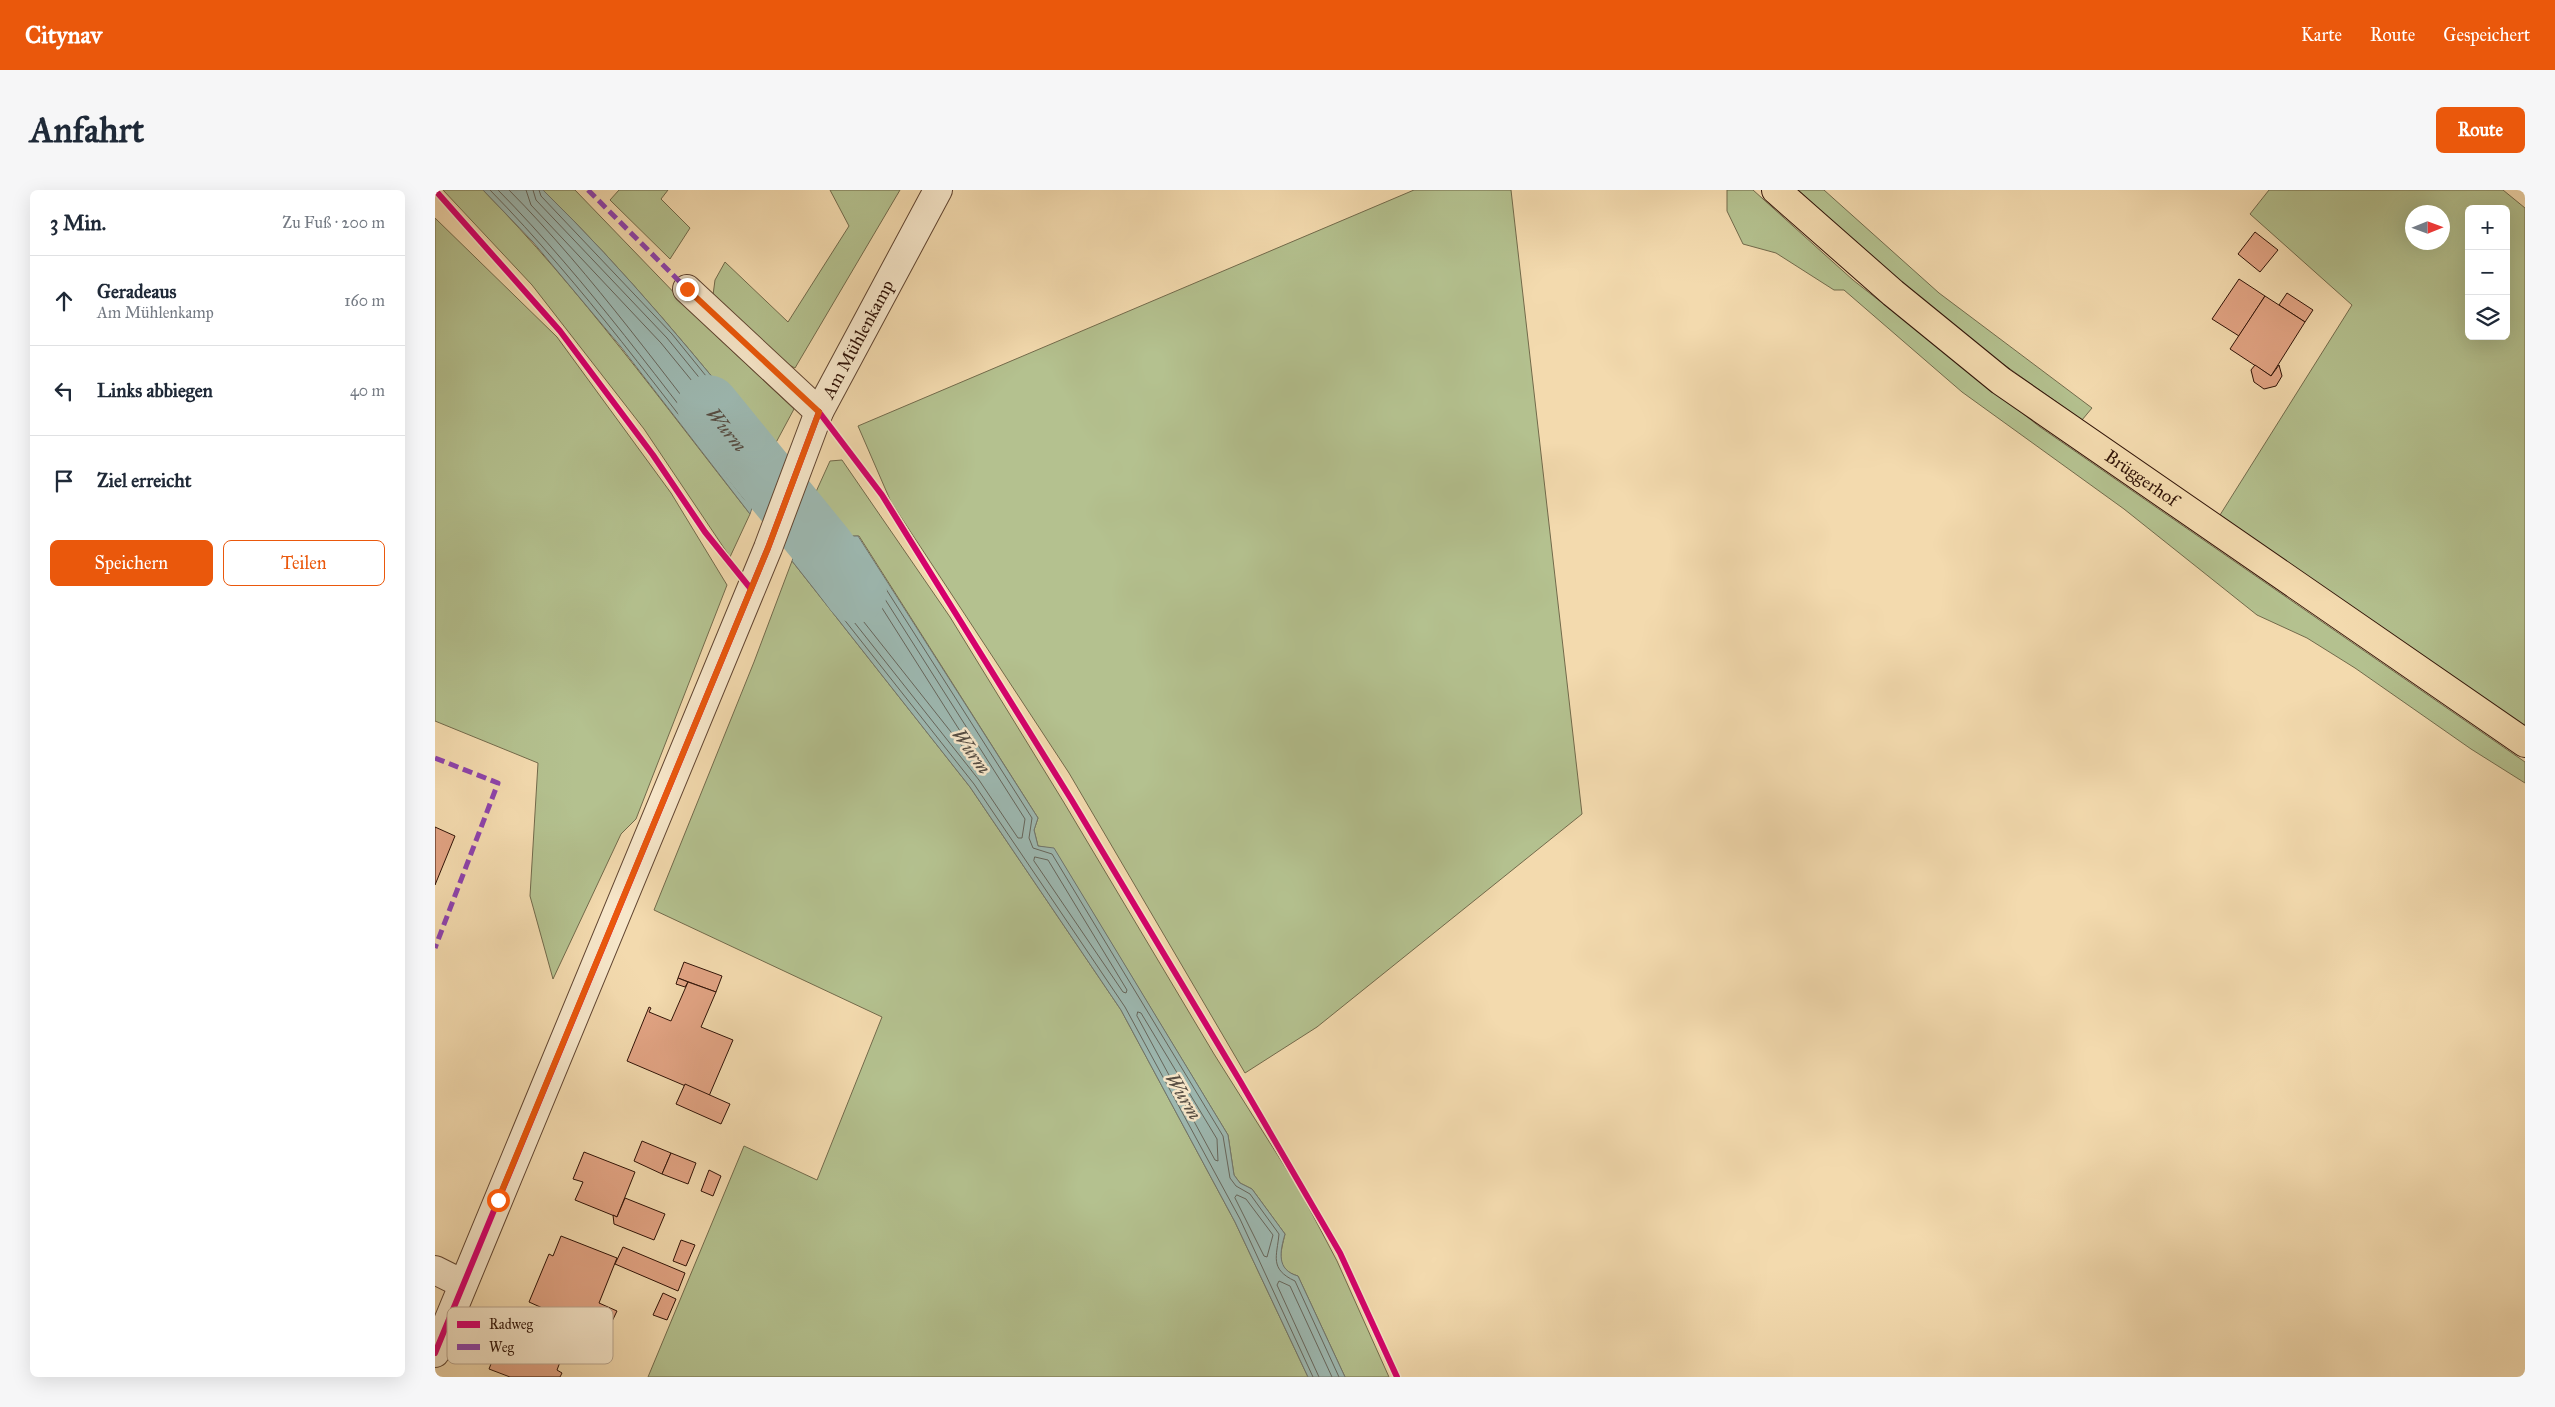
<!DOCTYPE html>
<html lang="de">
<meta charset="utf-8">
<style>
body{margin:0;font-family:"IM FELL Great Primer",serif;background:#f6f6f7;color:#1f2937}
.controls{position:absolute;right:15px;top:15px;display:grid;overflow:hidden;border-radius:8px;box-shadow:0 5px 20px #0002}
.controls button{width:45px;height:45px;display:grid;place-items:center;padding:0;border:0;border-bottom:1px solid #e0e1e3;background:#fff;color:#1f2937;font:25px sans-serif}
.compass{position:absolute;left:1970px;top:15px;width:45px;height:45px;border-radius:50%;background:#fff;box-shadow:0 5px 20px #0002;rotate:89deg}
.stop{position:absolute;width:15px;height:15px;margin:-11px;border:4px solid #ea580c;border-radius:50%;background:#fff}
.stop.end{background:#ea580c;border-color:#fff;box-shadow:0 1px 5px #0008}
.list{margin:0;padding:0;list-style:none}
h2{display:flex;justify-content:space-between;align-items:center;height:65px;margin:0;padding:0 20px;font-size:21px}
h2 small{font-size:16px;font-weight:400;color:#747a83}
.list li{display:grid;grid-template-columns:32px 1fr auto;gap:15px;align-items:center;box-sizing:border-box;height:90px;padding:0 20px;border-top:1px solid #e0e1e3}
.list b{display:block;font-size:19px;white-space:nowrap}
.list p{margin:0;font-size:16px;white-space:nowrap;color:#747a83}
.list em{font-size:16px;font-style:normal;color:#747a83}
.actions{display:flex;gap:10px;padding:15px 20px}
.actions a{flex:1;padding:11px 0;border:1px solid #ea580c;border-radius:8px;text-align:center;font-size:18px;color:#ea580c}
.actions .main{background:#ea580c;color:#fff}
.icon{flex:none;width:28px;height:28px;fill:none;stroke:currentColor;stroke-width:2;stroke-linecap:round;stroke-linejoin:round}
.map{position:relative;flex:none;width:2090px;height:1187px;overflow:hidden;border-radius:8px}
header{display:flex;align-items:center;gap:30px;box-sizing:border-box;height:70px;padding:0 25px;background:#ea580c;color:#fff}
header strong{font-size:24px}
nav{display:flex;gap:28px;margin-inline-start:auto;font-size:18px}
.intro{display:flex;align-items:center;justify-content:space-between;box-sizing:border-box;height:120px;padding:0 30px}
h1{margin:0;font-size:35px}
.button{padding:12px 22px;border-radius:8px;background:#ea580c;color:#fff;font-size:18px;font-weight:700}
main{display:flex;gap:30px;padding:0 30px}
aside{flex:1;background:#fff;border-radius:8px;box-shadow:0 5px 20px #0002}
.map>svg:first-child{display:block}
.green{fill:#b4c18f;stroke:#726a4b;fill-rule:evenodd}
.water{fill:#9db9b2;stroke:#71776e}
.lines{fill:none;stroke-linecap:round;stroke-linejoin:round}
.shore{stroke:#66665c;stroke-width:1}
.river{stroke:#9db9b2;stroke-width:62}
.building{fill:#e2a484;stroke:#301307}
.minor-casing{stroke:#614531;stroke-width:30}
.major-casing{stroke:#301307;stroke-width:30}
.minor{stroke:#f7e7ca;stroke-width:28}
.major{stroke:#f3daae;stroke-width:28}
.quiet{stroke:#8e44ad;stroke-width:5;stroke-dasharray:10 5;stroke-linecap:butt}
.cycleway-casing{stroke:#f7e7ca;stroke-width:9}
.cycleway{stroke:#d6006c;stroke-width:6}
.route{stroke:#ea580c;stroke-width:6}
.labels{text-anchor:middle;stroke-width:5;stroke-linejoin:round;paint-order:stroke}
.street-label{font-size:18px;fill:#301307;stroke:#f7e7ca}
.water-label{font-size:19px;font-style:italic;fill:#564d43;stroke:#f7e7ca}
.key{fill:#f7e7ca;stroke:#bba790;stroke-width:1}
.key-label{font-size:14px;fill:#301307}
</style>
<header>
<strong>Citynav</strong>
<nav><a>Karte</a><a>Route</a><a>Gespeichert</a></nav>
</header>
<div class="intro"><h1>Anfahrt</h1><a class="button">Route</a></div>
<main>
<aside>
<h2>3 Min.<small>Zu Fuß · 200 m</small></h2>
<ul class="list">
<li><svg class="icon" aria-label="ahead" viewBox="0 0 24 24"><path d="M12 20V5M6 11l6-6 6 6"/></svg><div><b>Geradeaus</b><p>Am Mühlenkamp</p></div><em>160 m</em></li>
<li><svg class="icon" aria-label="left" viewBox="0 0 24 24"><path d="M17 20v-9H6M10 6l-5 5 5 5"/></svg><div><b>Links abbiegen</b></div><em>40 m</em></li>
<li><svg class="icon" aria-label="arrive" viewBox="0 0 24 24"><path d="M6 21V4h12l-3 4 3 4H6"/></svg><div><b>Ziel erreicht</b></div></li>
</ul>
<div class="actions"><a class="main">Speichern</a><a>Teilen</a></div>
</aside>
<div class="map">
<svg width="2090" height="1187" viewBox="0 0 2090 1187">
<rect width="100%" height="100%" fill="#f3daae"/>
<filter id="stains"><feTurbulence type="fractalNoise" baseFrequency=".004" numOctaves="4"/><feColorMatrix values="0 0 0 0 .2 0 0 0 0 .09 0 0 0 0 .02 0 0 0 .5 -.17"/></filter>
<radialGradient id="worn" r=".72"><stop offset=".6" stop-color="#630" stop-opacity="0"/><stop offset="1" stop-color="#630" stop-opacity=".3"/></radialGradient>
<!-- green -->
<g class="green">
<path d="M8,0H48C146,100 228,214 315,324L295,367L209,239L97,95Z"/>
<path d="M108,0H140L277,142L359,219L337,260C264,170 191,81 108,0Z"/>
<path d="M184,0H233L226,9L255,38L235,69L175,10Z"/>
<path d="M395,0H465L360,178L323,159L278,105L280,90L290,72L353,132L414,36Z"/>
<path d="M979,0H1076L1147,624L882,837L810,883L634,583L456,312L423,236Z"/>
<path d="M1292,0H1318L1418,90L1605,237L2090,572V593L2036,559L1920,478L1872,448L1822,425L1689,319L1527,202L1409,100H1399L1341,63L1308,54L1292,21Z"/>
<path d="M1363,0H1389L1504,103L1657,218L1647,230L1530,147L1484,110Z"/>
<path d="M1834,0H2068L2090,18V538L1785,325L1917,115L1815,24ZM2034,19H2071V146H2034ZM1978,22H2008V52H1978Z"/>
<path d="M0,28L122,147L236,303L292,395L201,629L186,644L118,789L95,706L103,573L0,531Z"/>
<path d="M407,270L515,427L628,611L779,864L864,999L902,1071L954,1187H910L863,1086C839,1079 846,1062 850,1044L817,999L805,993L799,985L793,945L619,659L603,656L599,640L603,628L424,346C394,347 387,341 375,315L395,271Z"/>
<path d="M357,371L535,597L686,820L800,1032L873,1187H213L309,956L382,990L447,827L219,720L319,472Z"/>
</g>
<!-- water -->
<g class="water">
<path d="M48,0H108C191,81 264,170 337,260L315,324L186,157L98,52Z"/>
<path d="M375,315C386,340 395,347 423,346L603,628L599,640L603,656L619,658L793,945L799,985L805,993L817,999L850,1044C845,1061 841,1080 863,1086L910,1187H873L800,1032L686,820L535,597L357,371Z"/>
</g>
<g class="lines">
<!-- shore -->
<g class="shore">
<path d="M55,0C149,96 227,205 310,310L314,311L331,260L237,144L106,6L104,0"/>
<path d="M63,0C154,92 228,197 308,297L312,298L324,261L232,148L101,10L98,0"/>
<path d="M74,0C160,87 230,187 306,282H309L315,262L226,153L96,15L91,0"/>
<path d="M378,345L396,355L418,359L590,629L587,648H583L544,590L370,370Z"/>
<path d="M382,357L393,362L414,366L539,563L538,566H535L379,369Z"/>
<path d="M600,667L613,670L692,800L691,803L688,802L599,671Z"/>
<path d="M703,822L706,823L782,949L783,971L780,970L702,826Z"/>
<path d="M802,1005L811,1009L838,1045L832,1067L829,1066L800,1008Z"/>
<path d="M878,1187L805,1029L690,817L539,594L363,371L375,334L398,349L421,352L597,628L594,648L598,658L617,664L788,946L795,988L801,996L815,1004L844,1044C842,1066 834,1079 860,1091L904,1187"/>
<path d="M884,1187L842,1095L844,1091L855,1096L897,1187"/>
</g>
<!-- river -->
<path class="river" id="s1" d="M273,216L387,356L421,402"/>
</g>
<!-- building -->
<g class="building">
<path d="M1820,42L1843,60L1825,82L1803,64Z"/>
<path d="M1804,89L1830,106L1804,146L1777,129Z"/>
<path d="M1852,103L1878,120L1870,132L1844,115Z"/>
<path d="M1830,106L1870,132L1836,186L1795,159Z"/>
<path d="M1820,175L1836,186L1844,175L1847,186L1841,196L1829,199L1819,192L1816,180Z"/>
<path d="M0,637L20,646L0,695Z"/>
<path d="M249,772L287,786L281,802L243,788Z"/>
<path d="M243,788L253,792L250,797L241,794Z"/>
<path d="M253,792L281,802L266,837L298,850L274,906L192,871L214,817L216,818L214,822L236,831Z"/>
<path d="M250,894L295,914L286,934L241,914Z"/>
<path d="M207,951L236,963L227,984L199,971Z"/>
<path d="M149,962L200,982L182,1027L140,1010L148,992L138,989Z"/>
<path d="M236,963L261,973L253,994L227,984Z"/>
<path d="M274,980L286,986L278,1006L266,1001Z"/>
<path d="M190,1008L230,1024L219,1050L179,1034L178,1025L182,1027Z"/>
<path d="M126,1046L182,1068L164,1113L182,1121L170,1146L94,1112L114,1064L118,1066Z"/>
<path d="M246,1050L260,1055L251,1076L238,1071Z"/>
<path d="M188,1057L250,1083L243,1101L180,1074Z"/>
<path d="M228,1103L241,1109L232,1130L218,1125Z"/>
<path d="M71,1135L130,1159L122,1180L127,1183L125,1187H75L54,1179Z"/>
</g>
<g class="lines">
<!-- minor casing -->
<g class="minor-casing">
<g id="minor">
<path d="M252,99L384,222"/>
<path d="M0,1080L28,1094"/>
<path id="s2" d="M0,1163L333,358L384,222L503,0"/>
</g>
</g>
<!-- major casing -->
<g class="major-casing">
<g id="major">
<path id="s3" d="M1341,0L1458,103L1566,191L2090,553"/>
</g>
</g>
<!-- minor -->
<use href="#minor" class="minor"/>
<!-- major -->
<use href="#major" class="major"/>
<!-- quiet -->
<g class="quiet">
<path d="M153,0L252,99"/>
<path d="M0,568L63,593L0,758"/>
</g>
<!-- cycleway casing -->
<g class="cycleway-casing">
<g id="cycleway">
<path d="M0,0L125,141L218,265L270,342L316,399"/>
<path d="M384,222L447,305L636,609L805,891L905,1063L962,1187"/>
<path d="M0,1163L333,358L384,222"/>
</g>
</g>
<!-- cycleway -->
<use href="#cycleway" class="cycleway"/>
</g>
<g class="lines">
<!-- route -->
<path class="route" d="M63,1010L333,358L384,222L252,99"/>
</g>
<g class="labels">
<!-- street labels -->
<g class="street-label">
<text dy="6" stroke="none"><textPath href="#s2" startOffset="1099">Am Mühlenkamp</textPath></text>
<text dy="6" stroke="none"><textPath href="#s3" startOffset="466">Brüggerhof</textPath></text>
</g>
<!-- water labels -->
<g class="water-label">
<text dy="7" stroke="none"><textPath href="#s1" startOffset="30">Wurm</textPath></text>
<text transform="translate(537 561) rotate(54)" y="7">Wurm</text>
<text transform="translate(749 906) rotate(59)" y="7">Wurm</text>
</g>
</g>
<!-- legend -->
<rect x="12" y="1117" width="166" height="57" rx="8" class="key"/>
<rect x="22" y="1131" width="23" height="7" fill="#d6006c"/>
<rect x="22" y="1154" width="23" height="6" fill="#8e44ad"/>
<g class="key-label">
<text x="54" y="1139">Radweg</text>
<text x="54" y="1162">Weg</text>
</g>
<rect width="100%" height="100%" filter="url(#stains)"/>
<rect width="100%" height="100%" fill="url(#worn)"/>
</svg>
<div class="controls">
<button>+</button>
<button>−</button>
<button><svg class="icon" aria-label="layers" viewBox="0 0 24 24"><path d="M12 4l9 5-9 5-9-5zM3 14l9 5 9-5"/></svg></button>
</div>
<svg class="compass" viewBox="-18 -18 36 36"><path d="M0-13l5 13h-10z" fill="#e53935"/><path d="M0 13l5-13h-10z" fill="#747a83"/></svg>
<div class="stop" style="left:63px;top:1010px"></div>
<div class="stop end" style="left:252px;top:99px"></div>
</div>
</main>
